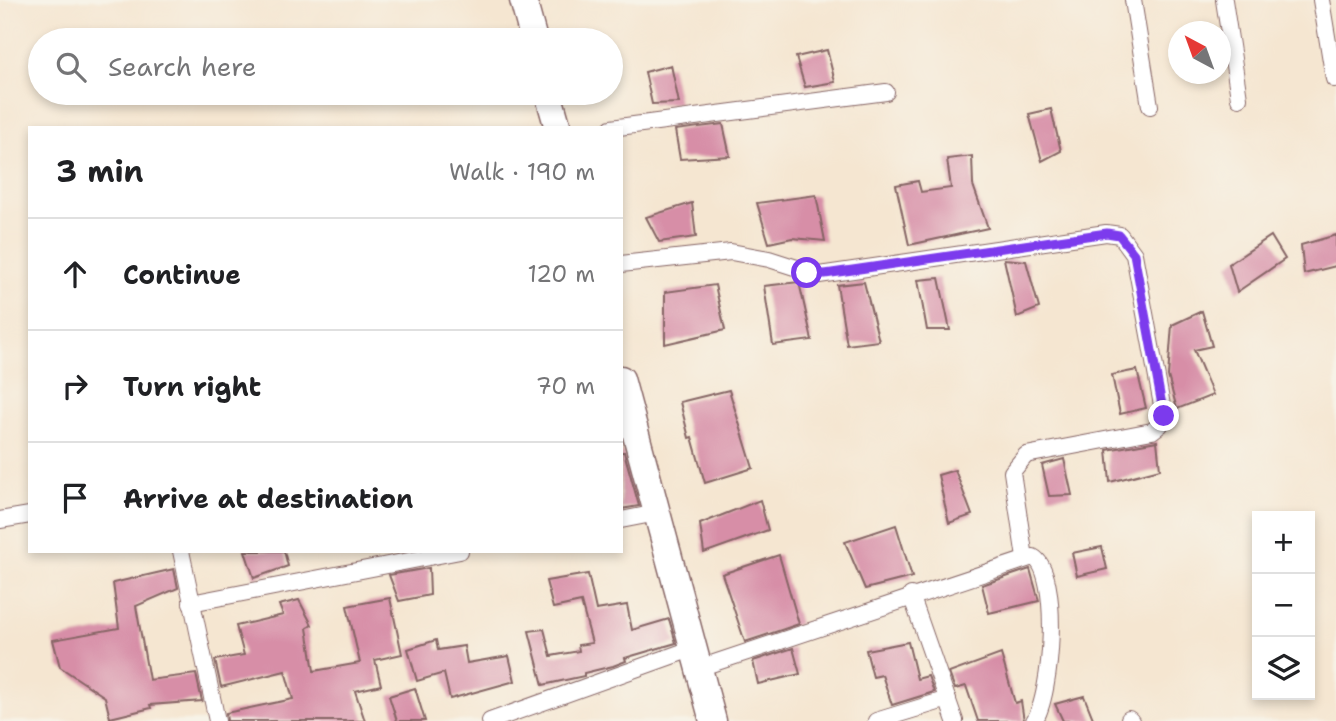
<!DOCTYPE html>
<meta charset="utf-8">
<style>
body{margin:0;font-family:"Shantell Sans",sans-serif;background:#f2f2f2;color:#202124}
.controls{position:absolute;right:21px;bottom:21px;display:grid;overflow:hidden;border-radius:0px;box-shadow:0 4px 10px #0003}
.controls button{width:63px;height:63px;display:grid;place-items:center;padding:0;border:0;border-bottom:2px solid #e0e0e0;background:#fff;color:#202124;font:35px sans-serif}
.compass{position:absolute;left:1168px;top:21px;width:63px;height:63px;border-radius:50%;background:#fff;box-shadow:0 4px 10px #0003;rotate:319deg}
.stop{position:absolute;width:21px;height:21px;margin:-16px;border:5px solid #7c3aed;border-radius:50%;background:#fff}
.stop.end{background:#7c3aed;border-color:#fff;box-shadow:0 2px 7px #0008}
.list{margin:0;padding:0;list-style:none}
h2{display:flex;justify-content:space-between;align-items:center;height:91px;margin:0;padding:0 28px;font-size:30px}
h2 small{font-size:23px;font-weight:400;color:#757577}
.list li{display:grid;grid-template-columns:46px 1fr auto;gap:21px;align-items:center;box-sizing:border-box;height:112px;padding:0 28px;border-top:2px solid #e0e0e0}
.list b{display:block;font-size:26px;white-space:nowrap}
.list em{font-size:23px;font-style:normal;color:#757577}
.icon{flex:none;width:38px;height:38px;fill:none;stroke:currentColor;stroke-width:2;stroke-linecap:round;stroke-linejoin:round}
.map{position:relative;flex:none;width:1336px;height:721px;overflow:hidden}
.search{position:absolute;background:#fff;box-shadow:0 4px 10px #0003;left:28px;top:28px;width:595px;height:77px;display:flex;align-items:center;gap:18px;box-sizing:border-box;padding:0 24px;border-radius:38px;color:#757577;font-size:26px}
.panel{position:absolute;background:#fff;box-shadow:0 4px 10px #0003;left:28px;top:126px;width:595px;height:427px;border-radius:0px}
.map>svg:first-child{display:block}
.building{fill:#d78ea7}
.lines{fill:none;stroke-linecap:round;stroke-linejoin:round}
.minor-casing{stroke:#866565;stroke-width:18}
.trunk-casing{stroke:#866565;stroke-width:29}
.minor{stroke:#fff;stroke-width:16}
.trunk{stroke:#fff;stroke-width:26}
.route{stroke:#7c3aed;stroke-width:9}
</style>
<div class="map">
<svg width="1336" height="721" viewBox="0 0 1336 721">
<rect width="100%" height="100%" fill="#f7f3e8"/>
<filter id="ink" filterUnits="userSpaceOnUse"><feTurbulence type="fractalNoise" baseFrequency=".0143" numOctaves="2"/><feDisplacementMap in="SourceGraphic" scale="14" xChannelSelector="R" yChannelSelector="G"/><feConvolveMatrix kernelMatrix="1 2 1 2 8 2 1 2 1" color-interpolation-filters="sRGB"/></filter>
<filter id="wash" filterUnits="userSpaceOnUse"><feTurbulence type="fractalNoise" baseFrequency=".00686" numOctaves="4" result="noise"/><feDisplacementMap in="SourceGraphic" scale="28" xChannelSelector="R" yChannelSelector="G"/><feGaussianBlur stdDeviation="1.57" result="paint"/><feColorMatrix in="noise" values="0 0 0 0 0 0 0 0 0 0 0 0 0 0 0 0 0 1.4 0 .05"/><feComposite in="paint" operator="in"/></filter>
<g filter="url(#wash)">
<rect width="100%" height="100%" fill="#f5e6d1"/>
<g id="blocks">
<!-- building -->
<g class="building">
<path d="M827,50L835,82L805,87L796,57Z"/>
<path d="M671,65L679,103L652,104L645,72Z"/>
<path d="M1051,109L1061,151L1042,161L1029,114Z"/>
<path d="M723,124L730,156L680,159L675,130Z"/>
<path d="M972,156L973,185L988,228L909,245L896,185L918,181L921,192L951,188L947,159Z"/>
<path d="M816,195L825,241L792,238L769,243L757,203Z"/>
<path d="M692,203L696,237L659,242L646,217Z"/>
<path d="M1336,235V266L1304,274L1301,245Z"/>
<path d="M1271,236L1285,259L1237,292L1229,264Z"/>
<path d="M1004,259L1026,261L1039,308L1017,317Z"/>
<path d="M939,278L950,330H927L918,280Z"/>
<path d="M799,282L812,340L773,345L764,286Z"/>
<path d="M864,282L879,341L847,345L837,285Z"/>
<path d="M715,285L725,330L665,344V292Z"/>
<path d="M1202,311L1212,346L1194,350L1213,395L1177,409L1168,376L1172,325Z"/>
<path d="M1137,370L1146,408L1120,414L1112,375Z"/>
<path d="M729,390L753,468L705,483L692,437L689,438L680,402Z"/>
<path d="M1157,441L1160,469L1110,482L1107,450Z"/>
<path d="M621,452H624L639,506L621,509Z"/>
<path d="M1064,459L1072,495L1049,496L1042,465Z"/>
<path d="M955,470L972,515L949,523L938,475Z"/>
<path d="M760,500L768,530L704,553L700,524Z"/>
<path d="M896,525L912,577L865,589L845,542Z"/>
<path d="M1102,547L1107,569L1077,576L1072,553Z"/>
<path d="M245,551H284L288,566L254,578Z"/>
<path d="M779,555L799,624L745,642L722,574Z"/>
<path d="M429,568L430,595L399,601L389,575Z"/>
<path d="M174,569L178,588L136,606L149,680L196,674L202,701L150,705L151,708L110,718L105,697L60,667L53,640L119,628L113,583Z"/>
<path d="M1030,569L1039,601L989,613L982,585Z"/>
<path d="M588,574L596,610L627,605L632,630L669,619L676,643L625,658L626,661L613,666L584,673V676L543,685L529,631L544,629L551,656L579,651L578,645L592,643L581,602L553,608L546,581Z"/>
<path d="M390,598L402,654L375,660L381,685L355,691L365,721H227L226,713L293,699L285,671L221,687L215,660L244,655L236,626L283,615L279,605L299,600L312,625L307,628L314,671L360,663L347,606Z"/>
<path d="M436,640L438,650L464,646L467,663L509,656L515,681L450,699L444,673L417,681L408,649Z"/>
<path d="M908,642L917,679L928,676L934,692L892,705L882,675L873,677L866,650Z"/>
<path d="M793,648L800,674L758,684L753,661Z"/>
<path d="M1001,654L1015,703L1021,701L1024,721H978L966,686L955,689L949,673Z"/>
<path d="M415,688L425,721H397L389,696Z"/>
<path d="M1084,696L1094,721H1063L1055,704Z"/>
</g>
</g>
</g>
<g filter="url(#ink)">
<use href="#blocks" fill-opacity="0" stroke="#866565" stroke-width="2"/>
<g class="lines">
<!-- minor casing -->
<g class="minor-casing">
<g id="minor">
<path d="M1133,0L1150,106"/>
<path d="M1224,0L1239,98"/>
<path d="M1321,0L1334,79"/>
<path d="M611,128L886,92"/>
<path d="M621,264L731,252L769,259L819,275L1106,233L1120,235L1134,254L1164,416L1160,425L1152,431L1026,455L1012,472L1025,558"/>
<path d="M0,520L30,515"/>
<path d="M621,520L657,513"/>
<path d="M181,551L217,721"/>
<path d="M911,595L955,721"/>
<path d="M191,603L460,551"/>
<path d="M699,668L1033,557C1061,571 1052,696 1034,721"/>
<path d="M1129,719L1131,721"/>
<path d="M490,721L694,648"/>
<path d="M876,721L948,699"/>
</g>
</g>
<!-- trunk casing -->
<g class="trunk-casing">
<g id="trunk">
<path d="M523,0L534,40"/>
<path d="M548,93L558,128"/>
<path d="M621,379L713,721"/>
</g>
</g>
<!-- minor -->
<use href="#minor" class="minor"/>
<!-- trunk -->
<use href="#trunk" class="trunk"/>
</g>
</g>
<g class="lines" filter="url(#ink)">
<!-- route -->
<path class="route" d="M807,273L825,274L1107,233L1119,235L1134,254L1164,416"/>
</g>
</svg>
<div class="controls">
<button>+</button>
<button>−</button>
<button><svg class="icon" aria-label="layers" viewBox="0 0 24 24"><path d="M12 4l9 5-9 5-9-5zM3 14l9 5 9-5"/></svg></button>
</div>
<svg class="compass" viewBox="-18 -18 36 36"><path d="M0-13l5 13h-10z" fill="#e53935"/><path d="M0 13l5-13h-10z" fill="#757577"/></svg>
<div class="stop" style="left:807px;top:273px"></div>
<div class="stop end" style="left:1164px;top:416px"></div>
<div class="search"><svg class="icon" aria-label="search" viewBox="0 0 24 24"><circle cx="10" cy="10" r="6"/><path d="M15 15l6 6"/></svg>Search here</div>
<section class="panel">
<h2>3 min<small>Walk · 190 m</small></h2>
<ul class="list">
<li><svg class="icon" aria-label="ahead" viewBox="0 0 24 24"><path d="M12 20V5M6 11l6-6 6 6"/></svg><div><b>Continue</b></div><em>120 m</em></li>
<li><svg class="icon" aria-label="right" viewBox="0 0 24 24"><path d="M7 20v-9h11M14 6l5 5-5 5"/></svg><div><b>Turn right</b></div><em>70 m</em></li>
<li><svg class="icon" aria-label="arrive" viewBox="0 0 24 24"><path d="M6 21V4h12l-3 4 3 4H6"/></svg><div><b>Arrive at destination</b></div></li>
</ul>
</section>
</div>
